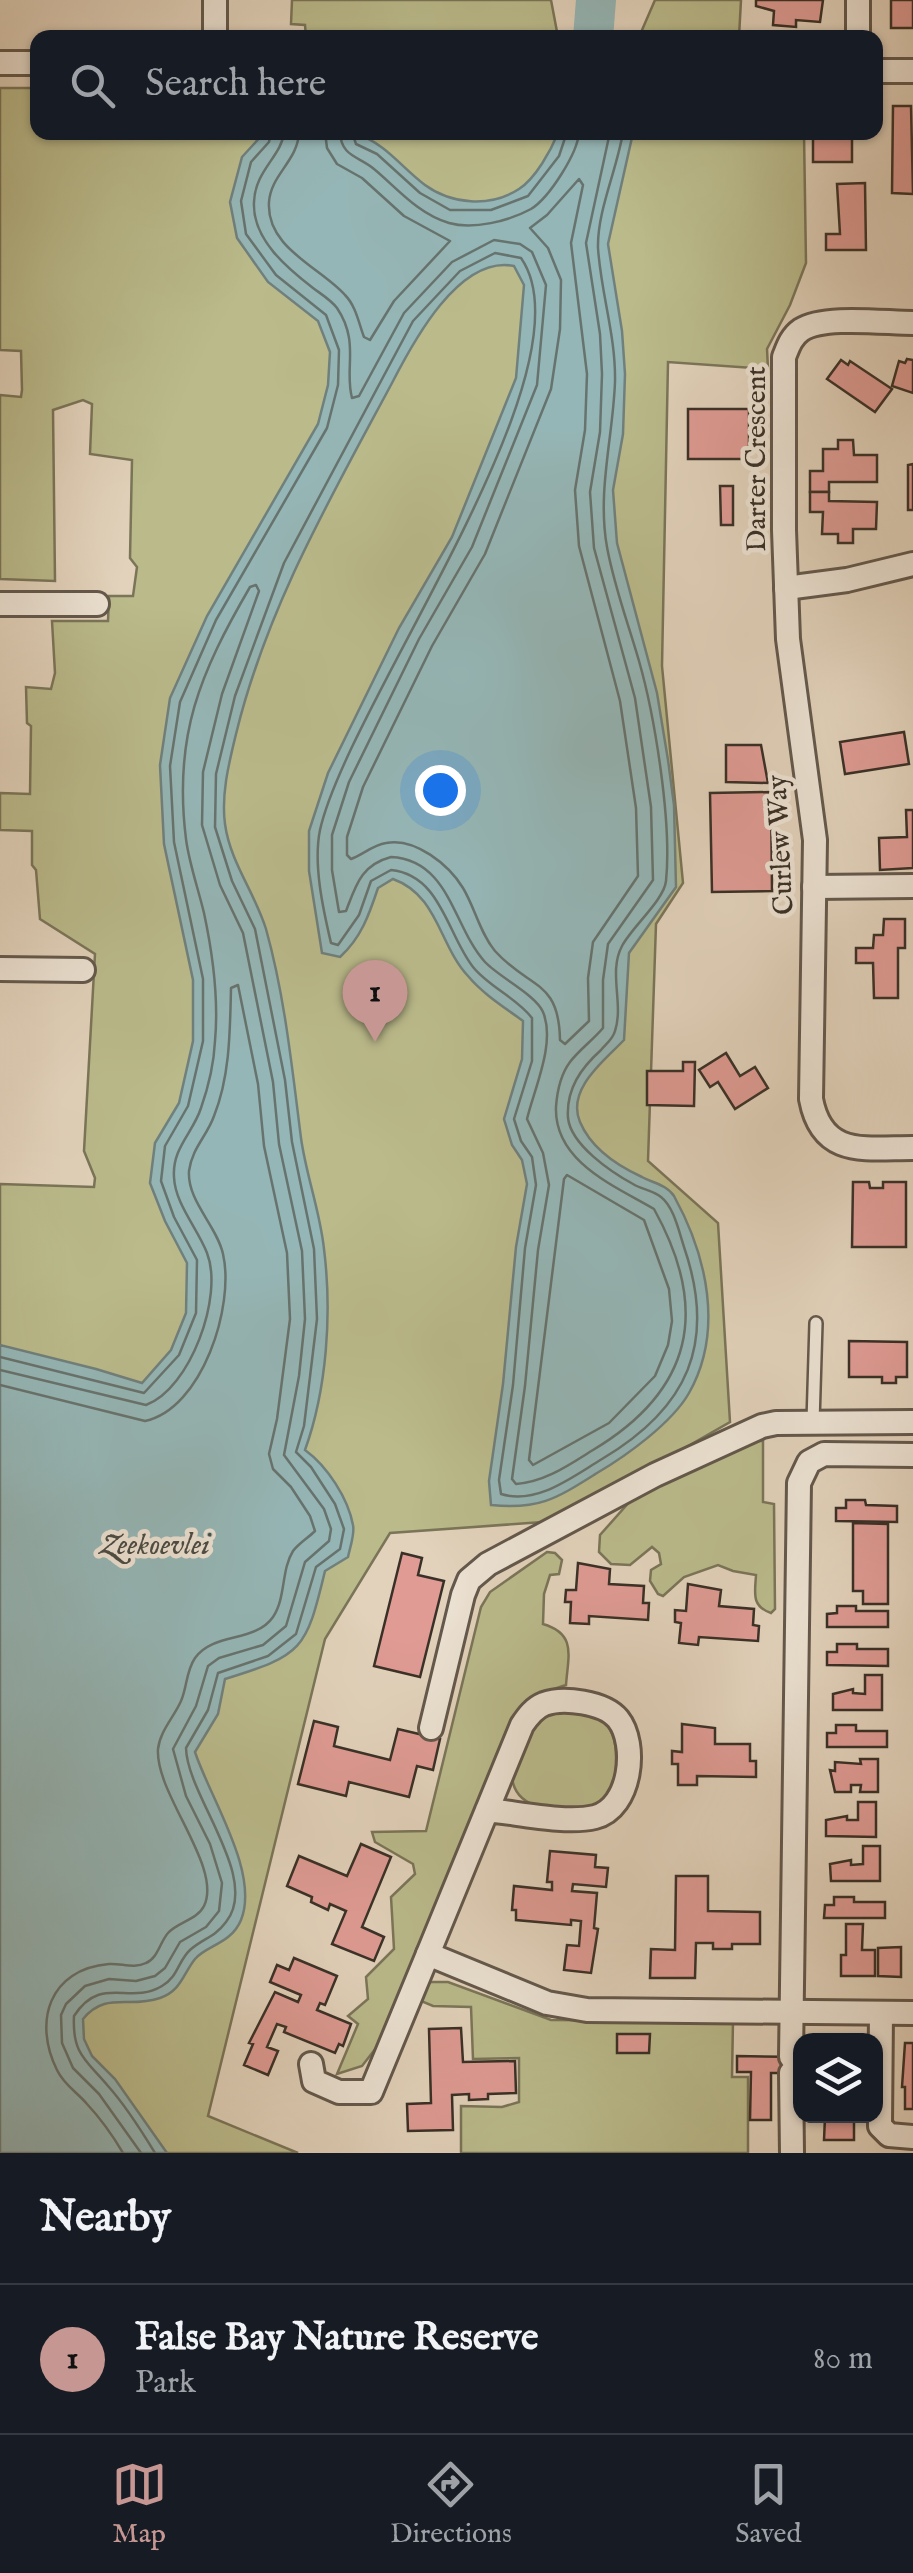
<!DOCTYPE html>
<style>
body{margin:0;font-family:"IM FELL English",serif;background:#242831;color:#f1f3f6}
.controls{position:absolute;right:30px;bottom:30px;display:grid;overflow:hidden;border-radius:20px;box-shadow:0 2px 8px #0004}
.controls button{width:90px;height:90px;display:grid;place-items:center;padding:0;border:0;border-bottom:2px solid #363941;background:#171b24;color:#f1f3f6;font:50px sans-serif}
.you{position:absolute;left:440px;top:790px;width:35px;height:35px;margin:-25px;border:8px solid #fff;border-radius:50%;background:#1a73e8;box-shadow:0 0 0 15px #1a73e833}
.badge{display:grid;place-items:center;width:65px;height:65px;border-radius:50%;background:#c59692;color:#111;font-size:32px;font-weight:700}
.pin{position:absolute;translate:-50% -82px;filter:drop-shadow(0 2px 5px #0008)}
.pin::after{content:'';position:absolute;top:52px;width:35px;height:30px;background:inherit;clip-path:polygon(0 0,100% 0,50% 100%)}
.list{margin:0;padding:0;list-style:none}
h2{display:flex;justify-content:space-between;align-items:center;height:130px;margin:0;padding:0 40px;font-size:42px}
h2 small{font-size:32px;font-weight:400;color:#9ea1a6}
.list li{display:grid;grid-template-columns:65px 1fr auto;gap:30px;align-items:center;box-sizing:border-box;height:150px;padding:0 40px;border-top:2px solid #363941}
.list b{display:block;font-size:38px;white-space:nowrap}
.list p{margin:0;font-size:32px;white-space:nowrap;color:#9ea1a6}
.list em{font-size:32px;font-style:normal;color:#9ea1a6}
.icon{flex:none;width:55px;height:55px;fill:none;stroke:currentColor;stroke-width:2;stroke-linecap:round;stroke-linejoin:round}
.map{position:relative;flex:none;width:913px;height:2153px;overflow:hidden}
.search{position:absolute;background:#171b24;box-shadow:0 2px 8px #0004;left:30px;right:30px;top:30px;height:110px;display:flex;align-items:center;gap:25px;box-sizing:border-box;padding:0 35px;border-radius:20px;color:#9ea1a6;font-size:38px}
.sheet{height:280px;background:#171b24}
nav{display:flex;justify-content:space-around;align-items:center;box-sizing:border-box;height:140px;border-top:2px solid #363941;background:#171b24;font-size:28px;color:#9ea1a6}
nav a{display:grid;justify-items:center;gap:5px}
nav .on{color:#c59692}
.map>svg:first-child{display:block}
.green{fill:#baba8b;stroke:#7a7559;stroke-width:2.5}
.water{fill:#95b6b6;stroke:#70807d;stroke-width:2.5}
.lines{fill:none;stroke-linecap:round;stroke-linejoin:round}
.shore{stroke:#67736e;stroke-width:2.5}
.river{stroke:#95b6b6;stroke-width:40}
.building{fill:#df9b94;stroke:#393027;stroke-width:2.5}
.lane-casing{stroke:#63584c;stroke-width:16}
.street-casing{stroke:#63584c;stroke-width:28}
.lane{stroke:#ece2d3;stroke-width:11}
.street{stroke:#ece2d3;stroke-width:22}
.labels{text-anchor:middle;stroke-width:9;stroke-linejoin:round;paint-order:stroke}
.street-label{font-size:28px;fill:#393027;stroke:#ece2d3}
.water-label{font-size:30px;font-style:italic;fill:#4b4b44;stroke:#ece2d3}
</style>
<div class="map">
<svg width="913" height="2153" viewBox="0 0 913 2153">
<rect width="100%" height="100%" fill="#e2d2bb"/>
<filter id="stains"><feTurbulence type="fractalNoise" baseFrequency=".002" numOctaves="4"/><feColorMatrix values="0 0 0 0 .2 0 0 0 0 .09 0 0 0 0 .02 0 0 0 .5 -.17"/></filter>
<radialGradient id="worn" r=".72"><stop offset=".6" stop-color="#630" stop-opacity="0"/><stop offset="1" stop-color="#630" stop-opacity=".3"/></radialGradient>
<!-- green -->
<g class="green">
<path d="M292,0H551L558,37H306L305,25L291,24Z"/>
<path d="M655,0H741L739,37H639Z"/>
<path d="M0,88H37L38,132L804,133L806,263L790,305L767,349L768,369L668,362L662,666L683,883L656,924L648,1161L718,1223L730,1422L557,1521L390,1533L325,1639L208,2116L298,2153H0V1184L94,1187L95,1178L84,1151L95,954L40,919L36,870L32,865V831L0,830V793L30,794L31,726L27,723L26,687L51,689L55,673L52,621H108L109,596H133L137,567L130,558L132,460L90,454L92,404L83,400L53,410L55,581L0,579V395L21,397L22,390L21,351L0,350Z"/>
<path d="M739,1440L763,1441V1502L774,1504L775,1609L771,1613C751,1606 755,1593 756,1575L733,1571L718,1565L684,1577L663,1596L658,1594L650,1581L651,1570L661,1564L659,1553L652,1547L630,1565L611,1564L599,1552L600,1535L640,1490Z"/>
<path d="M547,1552L555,1553L562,1560L559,1574L550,1575L544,1594L543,1624C577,1634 568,1656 566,1685L535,1695L515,1714L383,2039L362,2066L337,2074L358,2024L348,2016L368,1999L366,1977L394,1949L391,1897L415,1874L413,1864L375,1842L372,1832L426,1831L481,1607L490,1592Z"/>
<path d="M559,1712C597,1715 617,1716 616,1761C616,1772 617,1782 614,1793L590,1812C561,1809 517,1814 512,1778C522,1751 527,1717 559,1712Z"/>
<path d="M431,1982H448L551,2020L733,2021L732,2077H748V2153H461V2106L502,2107L519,2102V2058L473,2059L471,2007L433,2006L421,2001L422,1989Z"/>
</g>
<!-- water -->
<path class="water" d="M264,133C289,132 334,127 357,134C386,144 401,167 425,185C451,204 490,208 519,189C536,178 551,150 558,133H633L608,244L622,331L625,374L623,434L613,490L617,543L657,693L668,760L674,805L676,887L629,953L624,1040C605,1060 566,1089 580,1122C591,1148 618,1166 642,1177C653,1183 667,1185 674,1196C707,1256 724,1331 689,1393C672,1423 626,1456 597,1473C557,1498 540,1510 491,1505L489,1481L503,1384L516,1247L527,1184L522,1160L512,1145L504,1119L522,1059L523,1021C504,1007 483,994 468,976C439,945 438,895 393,879L378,888C369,915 361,938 340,957L322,953L309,871V831L328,773L399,628L452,537L516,378L524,285L514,266C459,255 413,342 392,383C331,497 267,607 236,734C229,763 221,794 225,824C230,862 255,893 266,929C285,997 292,1068 301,1138C306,1175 320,1211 324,1249C332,1313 327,1389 305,1450C327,1466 348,1498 353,1525C355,1534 350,1547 348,1557L325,1571C306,1650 303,1655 225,1679L218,1714L195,1752C210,1798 260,1873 241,1920C231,1944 207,1945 195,1959C183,1974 181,1991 160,1998C129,2009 106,1991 83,2019L84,2039L92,2056L115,2079L167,2153H0V1345L96,1369L142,1383L171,1350L186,1313L187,1263L165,1221L150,1183L155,1143L179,1103L193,1041V980L164,844L160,765L170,698L207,616L318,424L328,385L330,352L318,321L268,282L237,238L230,202L242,157Z"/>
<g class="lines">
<!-- shore -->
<g class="shore">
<path d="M284,132C282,156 255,170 254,202C252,239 287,268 313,288C321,294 331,300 337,308C360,342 344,369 352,398L359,396L404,313L452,262L494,240L520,244L532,252L546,285L537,385L472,547L419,639L349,782L332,835V870L339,912L346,911C356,885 361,865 391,857C450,860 453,927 485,962C499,977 536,995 543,1012C556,1043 534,1089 527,1119L543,1153L549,1185L538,1250L525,1386L512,1479L516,1484C545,1482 569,1465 593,1450C693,1390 710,1310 654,1209C615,1186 554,1162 556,1107C557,1093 561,1074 570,1062C579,1050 593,1040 603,1028V980L608,944L653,880L651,807L635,698L594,548L590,492L600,432L602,374L600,334L586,243L610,132"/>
<path d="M299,132C298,161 271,174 269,202C266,248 320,267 345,295C356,306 359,324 364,337L370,340L394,301L450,241L404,216L362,178L337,164L327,148L325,132"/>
<path d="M340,132C341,157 359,156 374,169C397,188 418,214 449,223C473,230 509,221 531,209C549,198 578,153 579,132"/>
<path d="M352,132L356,144L377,154L420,193L450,210H491L528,196L559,156L567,132"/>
<path d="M579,179L583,185L571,243L587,374L585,430L575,490L579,546L620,701L636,808L638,876L593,942L588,978L589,1021L565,1044L560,1040C559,979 529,989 495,951C480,933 475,908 463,888C449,865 415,837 386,843C373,845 362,855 351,859L347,855V837L363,787L432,646L485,554L551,389L560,329L561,280L548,248L530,228L547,215Z"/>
<path d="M567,1175L644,1220L669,1289L672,1321L668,1345L655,1376L609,1423L533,1465L529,1460L564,1179Z"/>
<path d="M0,1357L144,1393L179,1355L196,1313L197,1260L174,1217L161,1181L165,1146L188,1106L203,1041V979L174,842L170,766L180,702L216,620L327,428L338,385L339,350L326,315L276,275L246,234L241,201L251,162L269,142L271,132"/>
<path d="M0,1370L146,1405C190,1389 224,1296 207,1253C198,1229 175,1204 174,1177C172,1148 193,1133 201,1108C208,1088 214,1062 215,1041C219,997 213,955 204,913C198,888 189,863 186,839C173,736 200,673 250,587L256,585L259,591L222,694L203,772L202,825L220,885L243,933L273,1082L279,1144L302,1251L305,1319L299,1376L284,1455L324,1509L331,1529L329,1541L305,1562L286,1626L263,1645L219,1658L208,1666L196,1706L173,1749L186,1796L210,1844L222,1883L219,1911L206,1927L180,1942L165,1968L155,1976L136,1981L109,1979L85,1986L66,2004L61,2015L62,2043L73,2068L99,2094L141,2153"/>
<path d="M0,1385L145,1421C202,1409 235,1306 223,1254C217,1226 187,1201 189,1171C192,1148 207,1136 214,1116C230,1076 230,1031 231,988L238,985L258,1084L264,1146L287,1253L290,1319L277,1419L269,1454L273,1469L291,1487L310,1516L315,1531C308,1538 299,1543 293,1551C281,1570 286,1598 273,1617C255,1643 213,1632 195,1658C186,1671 187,1688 181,1701C174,1717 160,1731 158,1749C155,1794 223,1867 204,1906C197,1920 178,1922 168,1933C160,1942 158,1958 146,1963C134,1969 121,1963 109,1964C49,1969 33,2022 57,2070C64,2085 77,2092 87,2104C101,2119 113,2136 123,2153"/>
<path d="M155,2153C141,2130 126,2106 108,2086C86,2060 72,2054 74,2016C101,1974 129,2006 162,1986C178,1977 178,1961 190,1950C203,1938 214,1938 226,1922C261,1878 187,1796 186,1748L208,1710L218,1673L268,1656L296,1634L316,1567L340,1549L344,1529L335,1504L311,1467L296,1452L304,1426L317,1319L314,1249L292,1142L285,1080L255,929L232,881L215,827L216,774L235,696L284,563L413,321L460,271L495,253L521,258C597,367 348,704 320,830C313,864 323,909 331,943L338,945L359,915L371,881L391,870C441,875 447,934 473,967C489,987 517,998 532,1018V1061L514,1119L521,1141L532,1157L536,1185L525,1248L513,1385L499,1480L501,1494C537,1505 572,1477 602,1459C688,1408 717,1343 684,1247C679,1232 674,1207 661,1197C654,1191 641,1189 633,1184C611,1172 571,1145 568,1118C566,1089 581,1068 601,1050C606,1044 613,1039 615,1031C624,1004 608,972 622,946C632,927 664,900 666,881C672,823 655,717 639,661C628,623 614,586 607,547C597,492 613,437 615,382C616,336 601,294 598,248C597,211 617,170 623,132"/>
</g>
<!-- river -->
<path class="river" d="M593,38L596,0"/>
</g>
<!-- building -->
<g class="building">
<path d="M756,0H823L820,22L796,20V27L773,25L774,11L756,6Z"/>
<rect x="891" y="0" width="22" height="28"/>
<path d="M893,106H911L913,194L892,193Z"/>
<rect x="813" y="132" width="39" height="30"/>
<path d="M865,183L866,250H826V234H840L837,184Z"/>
<path d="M907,359L913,360V393L892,386L899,361L905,363Z"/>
<path d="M841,360L848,365L850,361L892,389L875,412L827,379Z"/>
<rect x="688" y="409" width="61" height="50"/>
<path d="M838,440H853L854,455H877V482H829V492H810V471H823V449H838Z"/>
<path d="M913,464V510H908V465Z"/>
<path d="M720,486H733V525H721Z"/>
<path d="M810,492H829V501L877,502L876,529H853V543H838V534H822L823,512H810Z"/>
<path d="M904,732L909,764L845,774L840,742Z"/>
<path d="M726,745H761L768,783L726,782Z"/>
<path d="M771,792L772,891L712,892L710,793Z"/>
<path d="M906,810H913V868L880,870L879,838L907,837Z"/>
<path d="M884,919H905V948H898V998H874L873,963H856V948H873L874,935H883Z"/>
<path d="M726,1053L740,1076L755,1067L768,1088L735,1109L718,1082L710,1087L699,1070Z"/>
<path d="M683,1062H695L694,1106L647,1105V1071H683Z"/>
<path d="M853,1182H869L870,1188H883V1182H906V1247H852Z"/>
<path d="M849,1341L907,1342V1377H896V1383H882V1377H849Z"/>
<path d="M846,1500H865L866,1505L897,1506V1522L836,1521V1508H846Z"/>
<path d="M853,1523L888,1524V1604H863V1591H853Z"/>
<path d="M402,1553L422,1558L418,1575L444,1581L420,1677L374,1666Z"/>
<path d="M578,1563L610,1569L609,1584L644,1586L643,1603H649L648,1620L589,1616V1624L570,1623L571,1602H565L566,1590H576Z"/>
<path d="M688,1584L721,1590L719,1606L754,1609L753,1625L759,1626L758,1641L699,1637L698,1645L679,1643L681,1623L675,1622V1610L686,1611Z"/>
<path d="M837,1606H856V1611H888V1627H827V1614L837,1613Z"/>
<path d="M837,1644H857V1649H888V1666L827,1665V1652H837Z"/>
<path d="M865,1675H882V1710H833V1694L853,1689V1693L865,1694Z"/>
<path d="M314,1721L338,1727L334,1746L390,1760L398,1729L440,1739L433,1770L417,1766L409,1797L349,1782L346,1796L298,1784Z"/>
<path d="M682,1724L715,1728V1744H750V1761H756V1777L697,1776V1785H678V1764H672V1751L682,1752Z"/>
<path d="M836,1725H856V1731H887V1747H827V1733H836Z"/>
<path d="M860,1759H878V1792H860L861,1785H851V1792H835L830,1770L835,1771V1762L861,1764Z"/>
<path d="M858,1802H876V1837L826,1836V1820L847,1816V1820H858Z"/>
<path d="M361,1844L391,1857L362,1927L384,1937L374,1961L332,1944L346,1911L330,1904L328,1910L311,1902L312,1897L287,1886L299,1856L347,1876Z"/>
<path d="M863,1846H880V1881H831L830,1864L851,1860V1865L863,1864Z"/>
<path d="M550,1851L596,1855L595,1867L608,1868L606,1887L573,1884L572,1891L597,1893L594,1928L598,1929L591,1973L564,1970L567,1945L579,1946L581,1921L571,1920V1925L516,1920V1910H512L514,1886L552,1890V1882H547Z"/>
<path d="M676,1876H708V1911L760,1912V1944H732V1949H713V1943H696L695,1978H650L651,1949L675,1950Z"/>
<path d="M834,1897H854V1902H885V1918H824L825,1905H834Z"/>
<path d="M846,1924H863L862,1950H875V1976H841V1955H846Z"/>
<path d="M901,1947V1977L878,1976V1948Z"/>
<path d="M294,1958L337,1976L325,2005L320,2003L317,2010L351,2024L343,2046L339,2044L335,2053L284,2032L286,2027L277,2024L267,2047L278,2051L268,2075L244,2065L253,2044L249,2043L275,1992L298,2002L301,1995L270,1982L277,1965L289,1970Z"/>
<path d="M461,2028L463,2062L515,2061L516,2093L488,2094V2099L469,2100V2094L452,2095L453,2130L408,2131L407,2104L431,2103L429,2029Z"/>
<path d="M617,2034H650L649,2053H617Z"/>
<path d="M905,2043H913V2109H905V2087H902Z"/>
<path d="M737,2056L800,2057V2073H771V2120H750L751,2072H737Z"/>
<path d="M828,2116H857L854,2118V2140H824L825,2117Z"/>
</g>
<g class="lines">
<!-- lane casing -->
<g class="lane-casing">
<path id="lane" d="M813,1422L816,1323"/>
</g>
<!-- street casing -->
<g class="street-casing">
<g id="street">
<path d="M215,0V38"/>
<path d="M858,38V0"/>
<path d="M0,63H38"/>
<path d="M876,71H913"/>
<path d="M913,323C885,323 824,315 801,330C791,337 788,347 784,357V530L788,639L815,840L811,1099C822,1158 865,1148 913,1148"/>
<path d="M786,588L847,580L913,564"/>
<path d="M0,604H97"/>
<path d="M814,887L913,886"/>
<path d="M0,969L83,970"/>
<path d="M431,1728L463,1595L469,1580L488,1564L655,1475L762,1426L776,1423L913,1422"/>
<path d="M487,1810C518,1813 566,1824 595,1817C631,1808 638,1744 618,1719C604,1702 563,1697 544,1704C534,1708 528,1716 522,1725L428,1954L547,2003L587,2010L913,2013"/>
<path d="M881,2013L880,2126L889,2135L913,2137"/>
<path d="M791,2057L799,1483L809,1462L824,1454L913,1455"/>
<path d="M311,2064L314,2081L339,2092H371L428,1954"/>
<path d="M791,2073L792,2153"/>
</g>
</g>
<!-- lane -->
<use href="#lane" class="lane"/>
<!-- street -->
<use href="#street" class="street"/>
</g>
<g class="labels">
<!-- street labels -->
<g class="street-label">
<text transform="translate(755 459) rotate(-90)" y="10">Darter Crescent</text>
<text transform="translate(779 845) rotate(-93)" y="10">Curlew Way</text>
</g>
<!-- water labels -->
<g class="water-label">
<text x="155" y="1554">Zeekoevlei</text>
</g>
</g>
<rect width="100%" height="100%" filter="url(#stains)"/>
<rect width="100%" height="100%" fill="url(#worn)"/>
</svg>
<div class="controls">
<button><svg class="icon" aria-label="layers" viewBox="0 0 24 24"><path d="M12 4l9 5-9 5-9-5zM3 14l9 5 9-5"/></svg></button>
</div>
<div class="you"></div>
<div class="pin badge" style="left:375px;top:1042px">1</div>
<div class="search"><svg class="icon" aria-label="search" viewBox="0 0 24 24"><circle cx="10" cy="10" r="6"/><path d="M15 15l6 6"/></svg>Search here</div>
</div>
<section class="sheet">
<h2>Nearby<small></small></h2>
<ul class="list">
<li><span class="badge">1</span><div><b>False Bay Nature Reserve</b><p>Park</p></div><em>80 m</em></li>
</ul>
</section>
<nav>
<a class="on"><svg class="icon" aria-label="map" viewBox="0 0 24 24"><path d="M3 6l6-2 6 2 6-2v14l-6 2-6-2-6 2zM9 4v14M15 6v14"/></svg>Map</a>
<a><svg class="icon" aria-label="directions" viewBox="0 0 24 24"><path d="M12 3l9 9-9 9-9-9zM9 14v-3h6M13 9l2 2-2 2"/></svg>Directions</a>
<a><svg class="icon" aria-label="saved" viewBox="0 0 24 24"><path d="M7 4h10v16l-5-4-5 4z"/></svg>Saved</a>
</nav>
